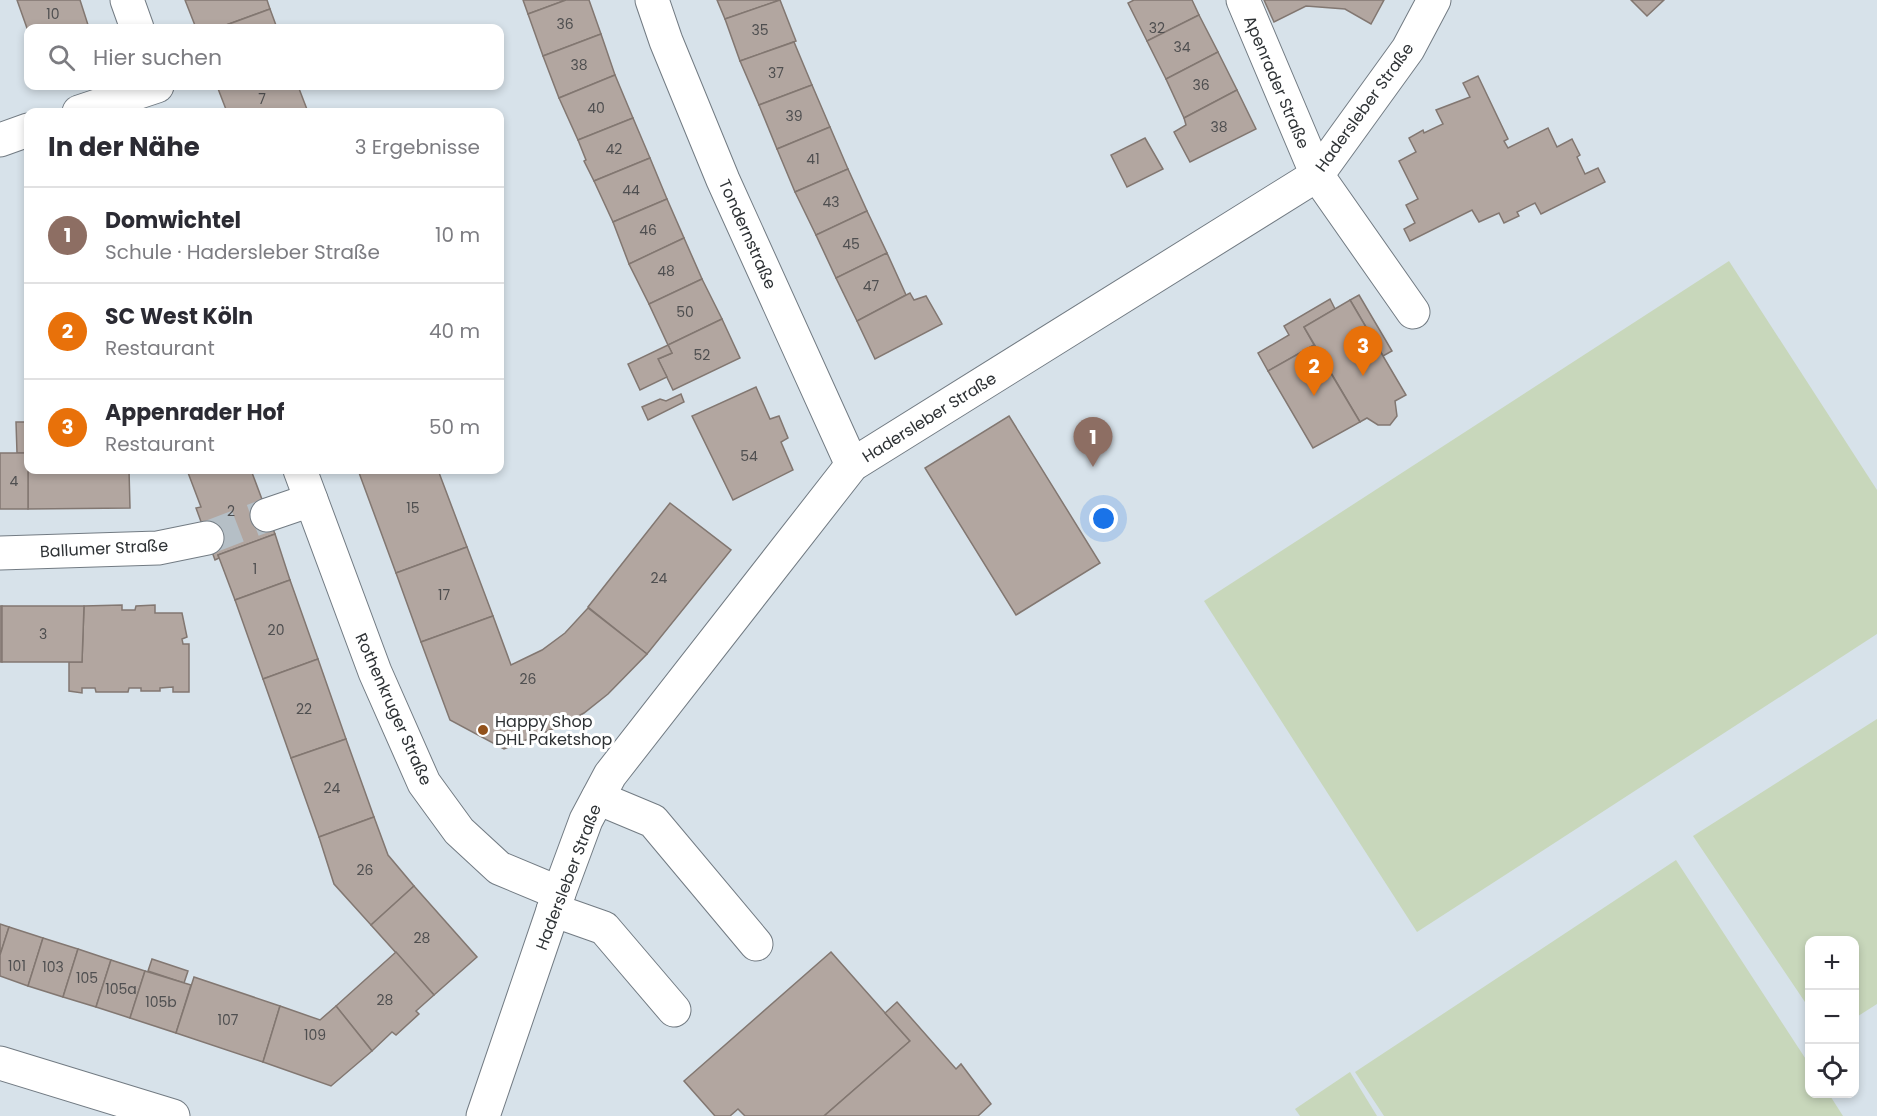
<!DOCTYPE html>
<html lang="de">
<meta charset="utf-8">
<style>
body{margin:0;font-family:Poppins,sans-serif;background:#f2f2f3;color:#2b2b33}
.controls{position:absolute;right:18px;bottom:18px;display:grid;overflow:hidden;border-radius:12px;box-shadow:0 3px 9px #0003}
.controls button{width:54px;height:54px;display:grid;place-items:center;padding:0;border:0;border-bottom:2px solid #e1e1e2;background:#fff;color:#2b2b33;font:30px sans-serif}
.you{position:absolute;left:1104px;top:519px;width:21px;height:21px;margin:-15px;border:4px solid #fff;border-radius:50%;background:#1a73e8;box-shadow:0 0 0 9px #1a73e833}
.badge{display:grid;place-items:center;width:39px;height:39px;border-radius:50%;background:#d93025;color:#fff;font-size:20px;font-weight:700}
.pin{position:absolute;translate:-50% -50px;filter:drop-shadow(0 2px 3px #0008)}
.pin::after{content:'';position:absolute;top:32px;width:21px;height:18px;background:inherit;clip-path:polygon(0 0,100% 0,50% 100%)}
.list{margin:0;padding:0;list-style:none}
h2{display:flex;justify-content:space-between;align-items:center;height:78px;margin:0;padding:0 24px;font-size:26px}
h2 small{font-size:20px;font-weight:400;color:#7c7c81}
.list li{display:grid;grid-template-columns:39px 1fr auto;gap:18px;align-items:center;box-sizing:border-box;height:96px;padding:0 24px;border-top:2px solid #e1e1e2}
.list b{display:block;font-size:22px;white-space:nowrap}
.list p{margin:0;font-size:20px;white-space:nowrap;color:#7c7c81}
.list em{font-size:20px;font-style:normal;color:#7c7c81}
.icon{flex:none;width:33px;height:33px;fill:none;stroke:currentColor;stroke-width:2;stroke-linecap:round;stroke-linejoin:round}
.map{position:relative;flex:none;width:1877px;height:1116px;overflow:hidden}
.search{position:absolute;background:#fff;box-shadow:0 3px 9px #0003;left:24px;top:24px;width:480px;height:66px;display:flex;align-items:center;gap:15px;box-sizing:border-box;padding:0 21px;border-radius:12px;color:#7c7c81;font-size:22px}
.panel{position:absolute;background:#fff;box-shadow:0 3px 9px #0003;left:24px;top:108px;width:480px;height:366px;border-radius:12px}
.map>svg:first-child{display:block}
.green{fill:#c8d7bb}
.building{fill:#b2a6a0;stroke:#827771;stroke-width:1.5}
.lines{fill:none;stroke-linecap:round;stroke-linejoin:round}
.minor-tunnel{stroke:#b5bfc6;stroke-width:33;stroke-dasharray:33 16;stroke-linecap:butt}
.minor-casing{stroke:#727b83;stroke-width:35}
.minor{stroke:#fff;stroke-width:33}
.poi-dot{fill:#92511b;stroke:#fff;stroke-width:2}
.labels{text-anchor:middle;stroke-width:6;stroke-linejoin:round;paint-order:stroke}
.number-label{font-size:14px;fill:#4f4f50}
.street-label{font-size:16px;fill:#2e3235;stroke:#fff}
.poi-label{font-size:16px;fill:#2e3235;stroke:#fff;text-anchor:start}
</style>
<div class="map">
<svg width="1877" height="1116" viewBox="0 0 1877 1116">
<rect width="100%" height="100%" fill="#d7e2ea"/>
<!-- green -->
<g class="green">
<path d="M1729,261L1877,490V634L1417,932L1204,601Z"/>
<path d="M1877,719V1004L1855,1018L1854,940H1810L1809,1008L1693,836Z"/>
<path d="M1676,860L1809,1064L1810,1094H1829L1843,1116H1384L1355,1072Z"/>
<path d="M1350,1072L1377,1116H1300L1295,1109Z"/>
</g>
<!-- building -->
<g class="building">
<path d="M17,0H80L89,28H28V31Z"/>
<path d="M185,0H267L270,9L218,28H196Z"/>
<path d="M523,0H566L528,14Z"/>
<path d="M566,0H589L601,34L543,56L528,14Z"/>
<path d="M717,0H780L725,19Z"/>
<path d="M780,0L796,41L740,61L725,19Z"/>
<path d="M1134,0H1192L1199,15L1147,41L1128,3Z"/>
<path d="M1264,0H1384L1371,24L1345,9L1306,6L1274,22Z"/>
<path d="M1631,0H1664L1647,16Z"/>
<path d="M270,9L277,28H218Z"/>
<path d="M1199,15L1218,52L1166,79L1147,41Z"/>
<path d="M601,34L615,75L559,98L543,56Z"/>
<path d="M794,42L812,85L759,105L740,61Z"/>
<path d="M1218,52L1237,90L1184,118L1166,79Z"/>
<path d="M615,75L633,118L578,140L559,98Z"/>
<path d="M1478,76L1508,139L1504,141L1508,148L1548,128L1557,147L1572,139L1580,155L1577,157L1585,174L1598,168L1605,182L1541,214L1535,203L1517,212L1519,216L1504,223L1499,213L1479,222L1472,210L1410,241L1404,229L1415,223L1406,205L1418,199L1399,161L1416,152L1409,138L1423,130L1424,133L1443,124L1436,110L1470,97L1463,83Z"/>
<path d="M812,85L830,127L777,149L759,105Z"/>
<path d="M217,86H298L308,112H227Z"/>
<path d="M1237,90L1256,129L1190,162L1174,132L1186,125L1184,118Z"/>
<path d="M633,118L650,158L594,181L584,161L586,160L578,140Z"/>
<path d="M830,127L848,169L795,192L777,149Z"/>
<path d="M1145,138L1163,169L1127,187L1111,155Z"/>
<path d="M650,158L667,199L613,222L594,181Z"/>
<path d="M848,169L867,211L816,235L795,192Z"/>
<path d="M667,199L684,238L629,264L613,222Z"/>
<path d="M867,211L887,253L836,278L816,235Z"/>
<path d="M684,238L702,279L649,304L629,264Z"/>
<path d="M887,253L906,295L857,321L836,278Z"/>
<path d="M702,279L722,319L668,345L649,304Z"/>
<path d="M910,293L914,300L926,296L942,324L875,359L857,321Z"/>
<path d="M1359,295L1392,351L1383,356L1350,300Z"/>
<path d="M1330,299L1335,309L1304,327L1314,345L1268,371L1258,353L1289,335L1284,326Z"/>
<path d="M1350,300L1406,395L1395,401L1397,416L1390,425H1378L1367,418L1360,422L1304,327Z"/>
<path d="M722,319L740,358L673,390L658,359L672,353L668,345Z"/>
<path d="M668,345L672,353L658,359L667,377L640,390L628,364Z"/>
<path d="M1314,345L1360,422L1313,448L1268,371Z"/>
<path d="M756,387L770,419L779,416L788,438L781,442L793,470L733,500L692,416Z"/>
<path d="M681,394L684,402L648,420L642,407L660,399L666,401Z"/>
<path d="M1009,416L1100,563L1016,615L925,468Z"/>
<path d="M16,422H28V470H129L130,508L28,509V453H17Z"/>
<rect x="0" y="453" width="28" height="56"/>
<path d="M187,470H251L275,534L218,555L219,558L215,560L196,508L201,507Z"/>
<path d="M358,470H438L467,547L396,573Z"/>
<path d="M670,503L731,550L647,654L588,607Z"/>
<path d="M275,534L290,580L235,600L218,555Z"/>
<path d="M467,547L493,616L421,642L396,573Z"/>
<path d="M290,580L318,659L263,679L235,600Z"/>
<path d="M122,605V610H135L136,606L155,605V613H182L187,637L182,639L183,644H189V692H173V687L160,688V691H141V688H129L128,692H96L95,688H82V693L69,691V662H82L84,606Z"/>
<rect x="0" y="606" width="2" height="56"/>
<path d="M2,606H84L82,662H2Z"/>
<path d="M588,608L647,654L608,694L584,713L560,726L504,749L450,720L421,642L493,616L511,665L542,650L565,633Z"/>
<path d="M318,659L346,739L291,758L263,679Z"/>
<path d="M346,739L374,817L319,837L291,758Z"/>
<path d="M374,817L388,855L414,886L371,925L334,884L319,837Z"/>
<path d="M414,886L477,957L434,995L371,925Z"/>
<path d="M0,924L9,927L0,955Z"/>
<path d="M9,927L43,938L28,986L0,976V955Z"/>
<path d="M43,938L78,949L63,997L28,986Z"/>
<path d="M78,949L111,960L96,1007L63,997Z"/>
<path d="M396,952L434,995L416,1011L419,1014L396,1035L392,1032L372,1051L336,1006Z"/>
<path d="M831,952L910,1041L824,1116H745L738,1109L730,1116H715L684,1081Z"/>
<path d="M152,959L188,971L184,983L148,971Z"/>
<path d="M111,960L145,971L130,1018L96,1007Z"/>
<path d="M145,971L191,985L176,1033L130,1018Z"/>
<path d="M194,977L280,1006L263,1062L176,1033Z"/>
<path d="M897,1002L956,1069L961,1064L991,1104L978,1116H824L910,1041L885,1013Z"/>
<path d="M280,1006L320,1020L336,1006L372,1051L331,1086L263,1062Z"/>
</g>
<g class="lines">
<!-- minor-tunnel -->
<path class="minor-tunnel" d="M207,538L267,515"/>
<!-- minor casing -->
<g class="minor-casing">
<g id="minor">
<path d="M127,0L137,28"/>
<path d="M652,0L666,41L723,180L852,465"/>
<path d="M1243,0L1317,175L1413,312"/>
<path d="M79,112L157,86"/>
<path d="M0,140L28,130"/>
<path d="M300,470L375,672L424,783L459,831L499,868L559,893"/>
<path d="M267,515L311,500"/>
<path d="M0,553L158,548L207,538"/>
<path d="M598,798L653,821L756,944"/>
<path d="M553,910L604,928L674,1010"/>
<path d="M0,1063L173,1116"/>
<path d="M483,1116L559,893L586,820L610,775L852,465L1317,175L1408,49L1434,0"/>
</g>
</g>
<!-- minor -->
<use href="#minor" class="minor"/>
</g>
<!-- markers -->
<circle class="poi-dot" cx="483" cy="730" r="6"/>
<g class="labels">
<!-- number labels -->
<g class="number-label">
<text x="53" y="19">10</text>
<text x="565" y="29">36</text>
<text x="1157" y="33">32</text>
<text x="760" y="35">35</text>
<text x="1182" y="52">34</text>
<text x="579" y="70">38</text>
<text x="776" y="78">37</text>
<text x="1201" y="90">36</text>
<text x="262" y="104">7</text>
<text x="596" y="113">40</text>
<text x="794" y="121">39</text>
<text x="1219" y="132">38</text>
<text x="614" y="154">42</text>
<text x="813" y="164">41</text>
<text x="631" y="195">44</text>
<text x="831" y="207">43</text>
<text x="648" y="235">46</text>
<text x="851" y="249">45</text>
<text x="666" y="276">48</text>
<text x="871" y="291">47</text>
<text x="685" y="317">50</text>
<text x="702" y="360">52</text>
<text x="749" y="461">54</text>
<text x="14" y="486">4</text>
<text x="413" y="513">15</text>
<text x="231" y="516">2</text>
<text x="255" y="574">1</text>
<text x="659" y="583">24</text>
<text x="444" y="600">17</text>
<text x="276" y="635">20</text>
<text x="43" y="639">3</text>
<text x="528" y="684">26</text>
<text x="304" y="714">22</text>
<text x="332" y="793">24</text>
<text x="365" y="875">26</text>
<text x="422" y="943">28</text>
<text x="17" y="971">101</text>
<text x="53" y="972">103</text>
<text x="87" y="983">105</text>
<text x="121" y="994">105a</text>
<text x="385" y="1005">28</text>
<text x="161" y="1007">105b</text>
<text x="228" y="1025">107</text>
<text x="315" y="1040">109</text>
</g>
<!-- street labels -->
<g class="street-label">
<text transform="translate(1277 82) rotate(67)" y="6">Apenrader Straße</text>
<text transform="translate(1364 107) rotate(-54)" y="6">Hadersleber Straße</text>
<text transform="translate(748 234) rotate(66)" y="6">Tondernstraße</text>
<text transform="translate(929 417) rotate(-32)" y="6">Hadersleber Straße</text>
<text transform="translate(104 548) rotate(-3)" y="6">Ballumer Straße</text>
<text transform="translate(394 709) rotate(66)" y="6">Rothenkruger Straße</text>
<text transform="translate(568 877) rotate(-69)" y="6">Hadersleber Straße</text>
</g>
<!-- poi labels -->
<g class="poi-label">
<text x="495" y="727">Happy Shop<tspan x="495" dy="18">DHL Paketshop</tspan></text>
</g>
</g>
</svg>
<div class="controls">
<button>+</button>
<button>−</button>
<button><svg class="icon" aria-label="locate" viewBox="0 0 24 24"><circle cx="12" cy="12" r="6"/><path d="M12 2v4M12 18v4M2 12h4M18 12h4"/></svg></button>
</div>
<div class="you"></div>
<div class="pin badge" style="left:1093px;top:467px;background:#8d6e63">1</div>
<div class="pin badge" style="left:1314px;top:396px;background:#e8710a">2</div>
<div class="pin badge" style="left:1363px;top:376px;background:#e8710a">3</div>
<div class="search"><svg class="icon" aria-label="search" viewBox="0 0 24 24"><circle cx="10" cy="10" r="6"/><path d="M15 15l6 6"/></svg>Hier suchen</div>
<section class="panel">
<h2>In der Nähe<small>3 Ergebnisse</small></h2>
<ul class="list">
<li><span class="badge" style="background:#8d6e63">1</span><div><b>Domwichtel</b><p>Schule · Hadersleber Straße</p></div><em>10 m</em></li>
<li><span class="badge" style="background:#e8710a">2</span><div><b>SC West Köln</b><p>Restaurant</p></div><em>40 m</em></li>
<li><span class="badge" style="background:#e8710a">3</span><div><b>Appenrader Hof</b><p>Restaurant</p></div><em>50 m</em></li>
</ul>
</section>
</div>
